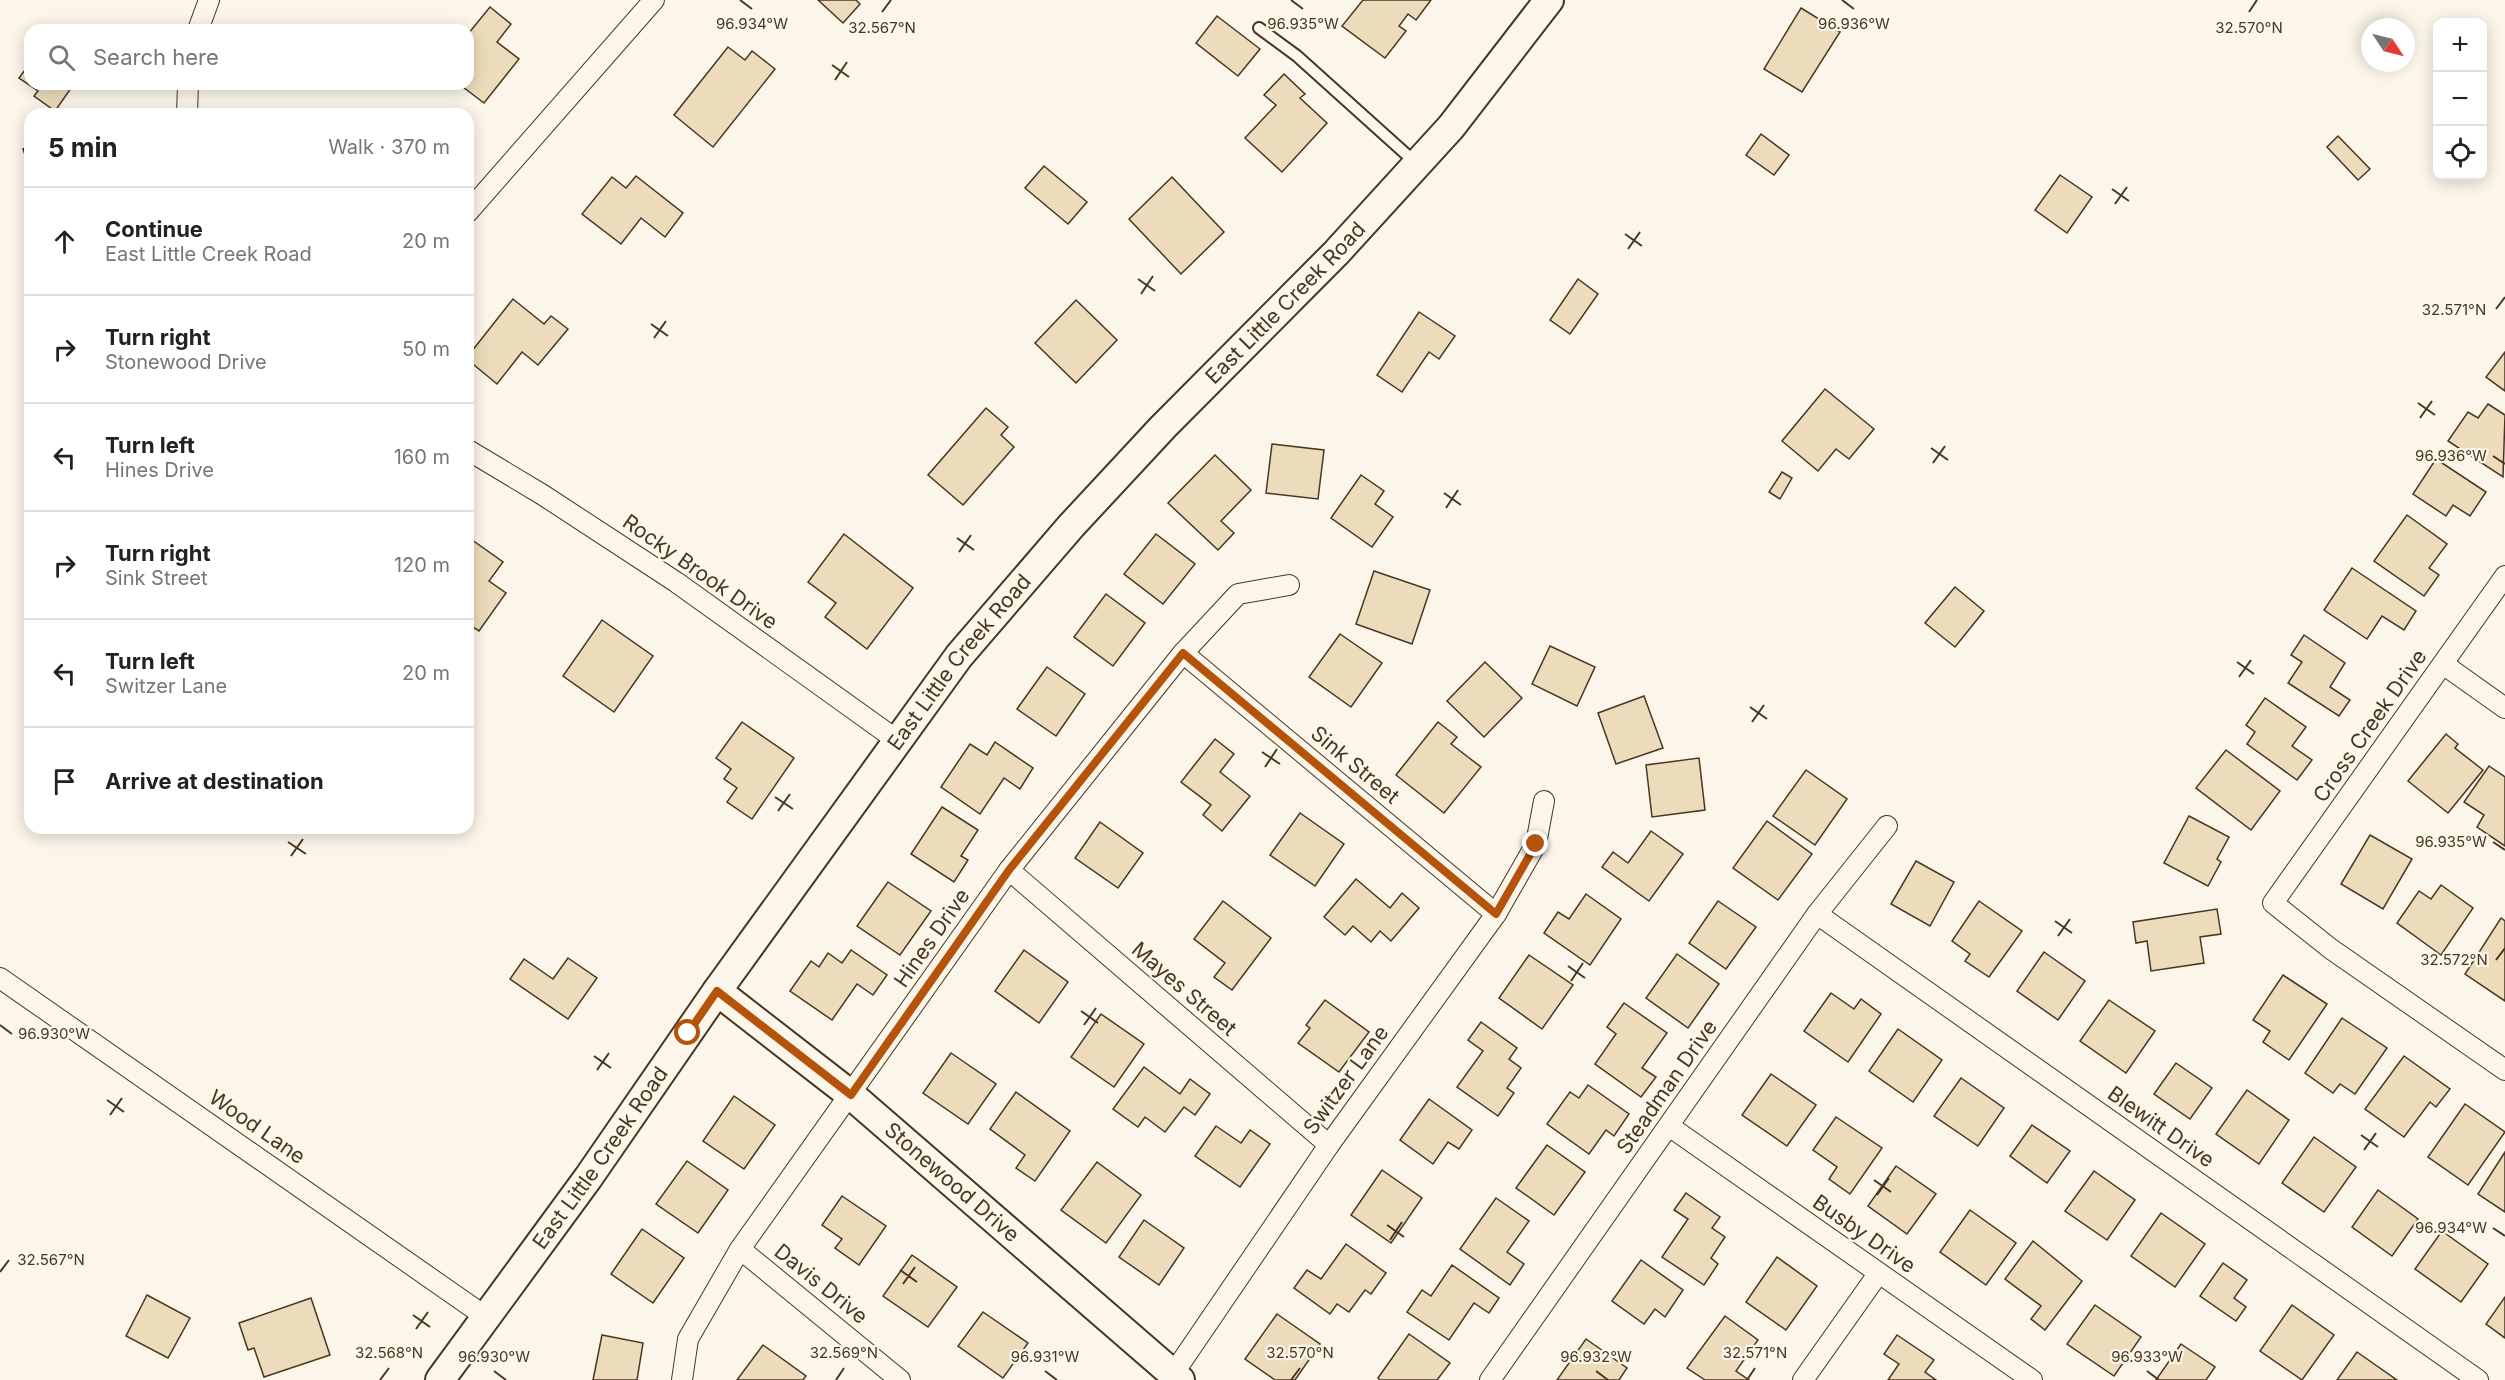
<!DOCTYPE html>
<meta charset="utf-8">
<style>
body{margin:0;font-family:Inter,sans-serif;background:#f6f6f6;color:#222}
.controls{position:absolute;right:18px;top:18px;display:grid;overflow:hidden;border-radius:12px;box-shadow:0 3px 15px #0003}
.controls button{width:54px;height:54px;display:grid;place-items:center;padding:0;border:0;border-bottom:2px solid #e0e0e0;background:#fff;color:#222;font:30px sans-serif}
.compass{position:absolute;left:2361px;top:18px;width:54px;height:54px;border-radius:50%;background:#fff;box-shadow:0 3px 15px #0003;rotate:125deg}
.stop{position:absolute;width:18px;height:18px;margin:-14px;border:4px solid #b45309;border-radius:50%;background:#fff}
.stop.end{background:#b45309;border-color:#fff;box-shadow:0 2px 6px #0008}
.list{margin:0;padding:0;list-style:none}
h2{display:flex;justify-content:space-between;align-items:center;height:78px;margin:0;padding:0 24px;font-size:26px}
h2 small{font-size:20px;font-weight:400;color:#767676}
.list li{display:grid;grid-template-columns:39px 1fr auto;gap:18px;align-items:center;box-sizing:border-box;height:108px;padding:0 24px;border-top:2px solid #e0e0e0}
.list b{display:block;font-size:22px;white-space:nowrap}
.list p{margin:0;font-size:20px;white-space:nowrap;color:#767676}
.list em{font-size:20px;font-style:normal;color:#767676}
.icon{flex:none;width:33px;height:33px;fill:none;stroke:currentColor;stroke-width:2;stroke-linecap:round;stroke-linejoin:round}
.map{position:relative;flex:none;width:2505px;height:1380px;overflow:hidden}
.search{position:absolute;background:#fff;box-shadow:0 3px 15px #0003;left:24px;top:24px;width:450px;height:66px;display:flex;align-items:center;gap:15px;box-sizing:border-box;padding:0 21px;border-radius:18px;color:#767676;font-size:22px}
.panel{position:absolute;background:#fff;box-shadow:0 3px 15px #0003;left:24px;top:108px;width:450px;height:726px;border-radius:18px}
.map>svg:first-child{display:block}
.building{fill:#ecdcbc;stroke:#4a3520;stroke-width:1.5}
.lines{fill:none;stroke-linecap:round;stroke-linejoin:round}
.lane-casing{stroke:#4a3520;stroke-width:14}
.street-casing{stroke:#4a3520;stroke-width:22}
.secondary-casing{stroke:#4a3520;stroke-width:32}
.lane{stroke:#fbf6e9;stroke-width:10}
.street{stroke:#fbf6e9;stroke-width:20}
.secondary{stroke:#fbf6e9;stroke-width:28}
.route{stroke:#b45309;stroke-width:8}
.ticks{fill:none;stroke:#4a3520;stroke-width:2}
.labels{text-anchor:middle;stroke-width:4.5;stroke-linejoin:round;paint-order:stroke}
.street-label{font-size:21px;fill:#4a3520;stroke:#fbf6e9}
.ticks-label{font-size:15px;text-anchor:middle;fill:#4a3520;stroke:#fbf6e9;stroke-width:4.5;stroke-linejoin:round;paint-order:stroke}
</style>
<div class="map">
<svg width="2505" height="1380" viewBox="0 0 2505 1380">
<rect width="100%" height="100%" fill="#fbf6e9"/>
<!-- building -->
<g class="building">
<path d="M818,0H856L860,4L843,23Z"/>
<path d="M1363,0H1431L1416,20L1408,14L1399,26L1406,31L1385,58L1342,26Z"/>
<path d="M490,7L511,24L497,42L519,59L484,103L459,84H468V34Z"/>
<path d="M1801,8L1840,32L1802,92L1764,69Z"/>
<path d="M1217,16L1260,49L1238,76L1196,43Z"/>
<path d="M728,47L745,60L752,51L775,69L713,147L674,115Z"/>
<path d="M30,63V84H74L55,111L34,96L38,91L19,78Z"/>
<path d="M1284,74L1305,94L1300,98L1327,123L1282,172L1245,138L1276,105L1264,95Z"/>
<path d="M1761,134L1789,155L1774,175L1746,155Z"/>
<path d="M2338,136L2370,169L2358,180L2327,147Z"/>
<path d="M30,146V170L23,149Z"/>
<path d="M1044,166L1087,202L1068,224L1025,188Z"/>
<path d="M2060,175L2092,197L2067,233L2035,210Z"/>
<path d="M636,176L683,213L665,237L641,218L621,244L582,214L612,177L626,188Z"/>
<path d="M1172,177L1224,232L1181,274L1129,219Z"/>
<path d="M1578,279L1598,294L1570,334L1550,320Z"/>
<path d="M513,299L544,324L551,316L568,329L538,365L522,352L497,384L468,360V356Z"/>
<path d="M1076,300L1117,340L1076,383L1035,343Z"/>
<path d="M1419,312L1455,336L1439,359L1429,352L1402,392L1377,375Z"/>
<path d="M2505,352V391L2486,377Z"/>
<path d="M1825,389L1874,429L1849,459L1836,449L1818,471L1782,441Z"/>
<path d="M2488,404L2505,415L2503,477L2448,441L2468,412L2478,418Z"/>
<path d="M986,408L1008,427L1001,435L1014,447L963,505L928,475Z"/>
<path d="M1272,444L1324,450L1318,499L1266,493Z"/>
<path d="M1215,455L1251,490L1221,521L1234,533L1218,550L1168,503Z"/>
<path d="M2436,459L2486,492L2470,516L2453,505L2446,516L2413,494Z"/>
<path d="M1782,472L1792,478L1780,499L1769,492Z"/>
<path d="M1361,475L1384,491L1375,504L1393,517L1372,547L1331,518Z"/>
<path d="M2407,515L2447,544L2429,568L2439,575L2424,596L2374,561Z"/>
<path d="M844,534L913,588L867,649L825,617L836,603L808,582Z"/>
<path d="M1156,534L1195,564L1163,604L1124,574Z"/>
<path d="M468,537L503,562L489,581L506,593L479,631L468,624Z"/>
<path d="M2352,568L2416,611L2404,630L2382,616L2367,639L2324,610Z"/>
<path d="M1374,571L1430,590L1412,644L1356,624Z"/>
<path d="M1955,587L1984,611L1955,647L1925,623Z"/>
<path d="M1106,594L1145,623L1113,666L1074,637Z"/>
<path d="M602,620L653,656L614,712L563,676Z"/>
<path d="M1340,634L1382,663L1351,707L1309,677Z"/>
<path d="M2304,635L2345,663L2330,687L2350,700L2339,716L2288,683L2302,662L2291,655Z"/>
<path d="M1550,646L1595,667L1577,706L1532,684Z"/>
<path d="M1485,662L1522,698L1484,737L1447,701Z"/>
<path d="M1047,667L1085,694L1056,736L1017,709Z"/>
<path d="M1644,696L1663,748L1616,764L1598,713Z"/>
<path d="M2265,698L2306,727L2292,746L2312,760L2297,780L2247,744L2255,732L2246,725Z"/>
<path d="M742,722L794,758L752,819L727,802L737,788L724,779L731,769L716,758Z"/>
<path d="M1438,722L1457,737L1451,744L1481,767L1444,813L1396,775Z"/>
<path d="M2446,734L2458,744L2455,748L2483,770L2448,813L2408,781Z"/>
<path d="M1215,739L1234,754L1220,772L1250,796L1222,831L1203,815L1211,805L1181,782Z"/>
<path d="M995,742L1033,768L1020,789L1004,778L980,814L941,787L970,744L987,755Z"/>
<path d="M2226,750L2280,791L2251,830L2196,788Z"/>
<path d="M1699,758L1705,810L1652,817L1646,765Z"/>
<path d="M2489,766L2505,777V846L2477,827L2484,815L2464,802Z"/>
<path d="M1806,770L1847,799L1815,845L1773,816Z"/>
<path d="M942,807L978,830L961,856L968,860L954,882L911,854Z"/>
<path d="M1300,813L1344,844L1315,886L1270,855Z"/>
<path d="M2189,816L2229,837L2217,859L2221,862L2208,886L2164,863Z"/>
<path d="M1767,821L1812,854L1778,900L1733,868Z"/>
<path d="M1100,822L1143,853L1118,888L1075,858Z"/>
<path d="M1651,831L1683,854L1649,901L1602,867L1613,852L1628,863Z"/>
<path d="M2370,835L2412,859L2383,909L2341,884Z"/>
<path d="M1916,861L1954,882L1930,926L1891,904Z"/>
<path d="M1356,879L1390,908L1402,893L1419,908L1391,941L1380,931L1371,942L1353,926L1345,935L1324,917Z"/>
<path d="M888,882L931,911L900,955L857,926Z"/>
<path d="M2441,885L2473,908L2441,955L2397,923L2419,891L2431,899Z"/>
<path d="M1586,894L1621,919L1590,965L1544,933L1558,912L1569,919Z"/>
<path d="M1223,901L1271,938L1232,990L1214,977L1225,963L1194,939Z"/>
<path d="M1718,901L1756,927L1726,969L1689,943Z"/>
<path d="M1979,901L2022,931L1989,977L1965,961L1970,954L1952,941Z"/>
<path d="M2217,909L2221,934L2200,937L2204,963L2151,971L2147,941L2136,943L2133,922Z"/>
<path d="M2501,918L2505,921V1001L2465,974Z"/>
<path d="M851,950L887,975L873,995L857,984L832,1020L790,991L811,961L819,967L828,953L842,963Z"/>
<path d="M1024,950L1068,982L1039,1023L995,991Z"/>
<path d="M2044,952L2085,981L2058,1020L2017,991Z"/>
<path d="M1677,954L1719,984L1688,1028L1646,998Z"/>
<path d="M1529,955L1573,985L1542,1029L1499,998Z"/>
<path d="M568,958L597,978L568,1019L510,979L524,959L553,979Z"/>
<path d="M2283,975L2327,1004L2289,1060L2263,1042L2270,1031L2253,1020Z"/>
<path d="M1831,993L1854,1009L1861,999L1881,1014L1848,1062L1804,1031Z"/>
<path d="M1325,1000L1369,1032L1339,1072L1298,1043L1310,1028L1306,1025Z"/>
<path d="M2109,1000L2155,1031L2126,1073L2080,1041Z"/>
<path d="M1624,1003L1667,1033L1642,1068L1656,1077L1641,1097L1595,1064L1616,1034L1607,1027Z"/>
<path d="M1101,1014L1144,1044L1114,1087L1071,1057Z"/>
<path d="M2342,1018L2387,1048L2355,1094L2340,1084L2333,1093L2305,1073Z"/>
<path d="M1481,1022L1517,1048L1509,1059L1521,1068L1507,1088L1514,1093L1498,1116L1457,1087L1483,1051L1468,1040Z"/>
<path d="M1898,1029L1942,1060L1913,1102L1869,1071Z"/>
<path d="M951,1053L996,1084L968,1124L923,1093Z"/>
<path d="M2404,1056L2450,1089L2436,1107L2430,1102L2404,1137L2365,1109Z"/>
<path d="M2176,1063L2212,1088L2190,1119L2154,1094Z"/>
<path d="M1144,1067L1180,1094L1190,1079L1210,1094L1195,1115L1184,1107L1165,1132L1145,1117L1138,1127L1113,1109Z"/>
<path d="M1771,1074L1816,1105L1787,1146L1742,1115Z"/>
<path d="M1961,1078L2004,1108L1978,1146L1934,1116Z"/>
<path d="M1588,1085L1629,1114L1614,1136L1606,1130L1589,1154L1547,1124L1570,1092L1579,1098Z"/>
<path d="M2247,1090L2289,1120L2259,1164L2216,1134Z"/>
<path d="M1016,1092L1070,1131L1035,1181L1016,1168L1025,1155L990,1129Z"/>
<path d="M734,1096L775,1125L744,1169L703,1141Z"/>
<path d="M1429,1099L1472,1130L1459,1149L1448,1142L1433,1164L1400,1140Z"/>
<path d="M2465,1104L2505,1132L2468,1185L2428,1157Z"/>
<path d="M1836,1117L1882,1148L1850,1194L1829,1179L1837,1167L1813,1150Z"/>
<path d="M2032,1125L2070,1151L2047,1183L2010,1156Z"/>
<path d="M1216,1126L1241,1143L1250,1130L1270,1144L1240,1187L1195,1156Z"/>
<path d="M2314,1137L2356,1167L2324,1212L2282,1183Z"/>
<path d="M1547,1145L1585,1172L1554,1215L1516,1188Z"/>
<path d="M2505,1152V1212L2478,1194Z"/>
<path d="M687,1161L728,1190L698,1233L656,1204Z"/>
<path d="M1097,1162L1141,1195L1106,1243L1061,1210Z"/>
<path d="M1896,1166L1936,1194L1907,1234L1868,1206Z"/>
<path d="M1382,1170L1422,1198L1391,1243L1351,1215Z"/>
<path d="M2094,1171L2135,1200L2107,1240L2065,1211Z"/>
<path d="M2378,1190L2418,1219L2392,1256L2352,1227Z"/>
<path d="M1686,1193L1720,1217L1712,1228L1725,1237L1711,1258L1718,1264L1704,1285L1662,1257L1688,1219L1674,1210Z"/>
<path d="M842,1196L886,1226L859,1265L835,1248L842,1239L822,1225Z"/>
<path d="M1496,1198L1529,1221L1507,1252L1524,1264L1510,1285L1460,1249Z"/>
<path d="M1970,1210L2016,1243L1986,1285L1940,1252Z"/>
<path d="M2161,1213L2205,1244L2175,1287L2131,1256Z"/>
<path d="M1144,1220L1184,1248L1159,1285L1119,1257Z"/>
<path d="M642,1229L684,1258L653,1303L611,1274Z"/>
<path d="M2442,1231L2488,1264L2461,1302L2415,1269Z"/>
<path d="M2033,1241L2082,1281L2045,1330L2031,1319L2041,1306L2005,1279Z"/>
<path d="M1346,1244L1386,1273L1371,1294L1365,1290L1349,1312L1337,1304L1330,1314L1294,1288L1307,1270L1321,1279Z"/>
<path d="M912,1255L957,1287L928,1327L883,1296Z"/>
<path d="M1777,1257L1817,1286L1786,1330L1746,1302Z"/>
<path d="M1641,1260L1683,1290L1665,1317L1655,1309L1644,1324L1612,1301Z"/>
<path d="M2223,1263L2247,1280L2234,1298L2246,1307L2236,1321L2200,1296Z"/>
<path d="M1452,1265L1499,1298L1489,1313L1474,1303L1449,1340L1407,1312L1422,1290L1431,1296Z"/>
<path d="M147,1295L190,1318L168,1358L126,1336Z"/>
<path d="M2505,1297V1338L2486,1324Z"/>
<path d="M311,1298L330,1355L264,1377L254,1348L248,1350L239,1323Z"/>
<path d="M2095,1305L2141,1337L2114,1376L2067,1344Z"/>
<path d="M2292,1305L2334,1335L2302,1380L2260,1351Z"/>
<path d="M983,1312L1028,1343L1003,1378L958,1346Z"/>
<path d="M1277,1314L1320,1344L1295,1380H1275L1245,1359Z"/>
<path d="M1725,1316L1758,1340L1736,1371L1749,1380H1705L1687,1368Z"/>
<path d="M1409,1334L1450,1363L1437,1380H1380L1378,1378Z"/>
<path d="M602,1335L643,1343L637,1380H593Z"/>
<path d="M1897,1335L1934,1360L1925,1372L1936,1380H1888L1899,1364L1884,1354Z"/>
<path d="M1586,1339L1627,1368L1619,1380H1557Z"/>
<path d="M2181,1344L2215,1367L2206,1380H2156Z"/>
<path d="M763,1345L806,1376L803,1380H737Z"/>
<path d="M2357,1352L2397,1380H2337Z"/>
</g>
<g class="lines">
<!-- lane casing -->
<g class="lane-casing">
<path id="lane" d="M1259,28L1297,56L1417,164"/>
</g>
<!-- street casing -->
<g class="street-casing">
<g id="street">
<path d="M198,30L209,0"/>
<path d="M187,114L188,84"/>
<path d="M468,212L654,0"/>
<path d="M468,450L543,495L676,582L898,741"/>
<path d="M2505,576L2273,903L2331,949L2505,1070"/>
<path d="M1183,653L1496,914"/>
<path d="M2443,664L2505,708"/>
<path d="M1009,870L1329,1145"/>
<path d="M1817,914L2478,1380"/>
<path d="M0,978L486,1317"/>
<path d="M1669,1126L2032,1380"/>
<path d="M740,1249L900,1380"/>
<path d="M682,1380L688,1339L740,1249L1009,870L1183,653L1238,594L1289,585"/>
<path d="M1169,1380L1329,1145L1496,914L1536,844L1544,801"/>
<path d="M1490,1380L1817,914L1887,826"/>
<path d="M1803,1380L1878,1274"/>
</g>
</g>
<!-- secondary casing -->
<g class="secondary-casing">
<g id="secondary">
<path id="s1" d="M717,991L851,1095L1180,1380"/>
<path id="s2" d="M440,1380L588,1178L717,991L959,656L1071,526L1163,427L1336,253L1451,127L1549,0"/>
</g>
</g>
<!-- lane -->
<use href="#lane" class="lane"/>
<!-- street -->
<use href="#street" class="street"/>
<!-- secondary -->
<use href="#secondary" class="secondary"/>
</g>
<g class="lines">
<!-- route -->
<path class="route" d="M688,1033L717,991L851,1095L1009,870L1183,653L1496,914L1536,844"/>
</g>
<!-- ticks -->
<path class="ticks" d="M740,0L752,9M1291,0L1303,9M1842,0L1854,9M882,12L891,0M2249,12L2257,0M832,65L849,77M835,80L847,62M2112,189L2129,201M2115,204L2127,187M1625,234L1642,246M1628,249L1640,232M1138,279L1155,291M1141,294L1153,276M2496,309L2505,297M651,324L668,336M654,338L666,321M2418,403L2435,415M2420,418L2432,401M1931,448L1948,460M2493,456L2505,464M1933,463L1945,446M1444,493L1461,505M1446,508L1458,490M957,538L974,550M959,552L971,535M2237,662L2254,674M2239,677L2251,660M1750,707L1767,719M1752,722L1764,705M1262,752L1280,764M1265,767L1277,749M775,797L793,809M778,811L790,794M288,842L306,854M2493,842L2505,850M291,856L303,839M2055,921L2072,933M2058,936L2070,919M2496,960L2505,948M1568,966L1585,978M1571,981L1583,963M1081,1011L1098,1023M0,1025L12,1034M1084,1025L1096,1008M594,1056L611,1068M597,1070L609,1053M107,1100L124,1112M110,1115L122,1098M2361,1135L2378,1147M2364,1150L2376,1133M1874,1180L1891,1192M1877,1195L1889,1178M1387,1225L1404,1237M2493,1228L2505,1236M1390,1240L1402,1222M900,1270L917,1282M0,1272L9,1260M903,1284L915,1267M413,1315L430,1327M416,1329L428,1312M494,1371L506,1380M1045,1371L1057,1380M1596,1371L1608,1380M2147,1371L2159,1380M380,1380L389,1368M836,1380L844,1368M1291,1380L1300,1368M1747,1380L1755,1368"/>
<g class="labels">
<!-- street labels -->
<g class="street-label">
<text dy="7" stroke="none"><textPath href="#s2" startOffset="1372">East Little Creek Road</textPath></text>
<text transform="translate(700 572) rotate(35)" y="7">Rocky Brook Drive</text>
<text dy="7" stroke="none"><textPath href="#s2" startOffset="886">East Little Creek Road</textPath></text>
<text transform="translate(2370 726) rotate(-55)" y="7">Cross Creek Drive</text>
<text transform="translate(1355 765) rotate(40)" y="7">Sink Street</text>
<text transform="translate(932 938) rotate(-55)" y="7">Hines Drive</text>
<text transform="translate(1184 989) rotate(41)" y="7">Mayes Street</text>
<text transform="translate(1346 1080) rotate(-54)" y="7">Switzer Lane</text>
<text transform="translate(1667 1087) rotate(-55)" y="7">Steadman Drive</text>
<text transform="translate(257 1127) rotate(35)" y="7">Wood Lane</text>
<text transform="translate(2161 1127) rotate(35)" y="7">Blewitt Drive</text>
<text dy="7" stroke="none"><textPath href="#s2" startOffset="274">East Little Creek Road</textPath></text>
<text dy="7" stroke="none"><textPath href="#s1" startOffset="303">Stonewood Drive</textPath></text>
<text transform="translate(1864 1234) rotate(35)" y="7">Busby Drive</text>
<text transform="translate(821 1284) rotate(39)" y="7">Davis Drive</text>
</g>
</g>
<g class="ticks-label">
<text x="1854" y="29">96.936°W</text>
<text x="752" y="29">96.934°W</text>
<text x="1303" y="29">96.935°W</text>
<text x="882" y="33">32.567°N</text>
<text x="2249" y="33">32.570°N</text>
<text x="2454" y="315">32.571°N</text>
<text x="2451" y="461">96.936°W</text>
<text x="2451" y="847">96.935°W</text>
<text x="2454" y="965">32.572°N</text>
<text x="54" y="1039">96.930°W</text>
<text x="2451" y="1233">96.934°W</text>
<text x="51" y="1265">32.567°N</text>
<text x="389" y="1358">32.568°N</text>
<text x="844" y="1358">32.569°N</text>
<text x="1300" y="1358">32.570°N</text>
<text x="1755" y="1358">32.571°N</text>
<text x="494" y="1362">96.930°W</text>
<text x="1045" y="1362">96.931°W</text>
<text x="1596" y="1362">96.932°W</text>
<text x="2147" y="1362">96.933°W</text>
</g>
</svg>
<div class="controls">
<button>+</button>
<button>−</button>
<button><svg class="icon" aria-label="locate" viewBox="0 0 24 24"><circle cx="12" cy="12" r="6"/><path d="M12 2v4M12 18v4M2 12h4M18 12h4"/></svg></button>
</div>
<svg class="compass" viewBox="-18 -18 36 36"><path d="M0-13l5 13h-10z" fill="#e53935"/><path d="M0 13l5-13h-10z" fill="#767676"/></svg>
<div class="stop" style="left:688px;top:1033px"></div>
<div class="stop end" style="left:1536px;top:844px"></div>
<div class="search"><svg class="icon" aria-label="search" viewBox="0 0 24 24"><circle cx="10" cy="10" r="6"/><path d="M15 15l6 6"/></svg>Search here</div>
<section class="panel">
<h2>5 min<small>Walk · 370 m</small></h2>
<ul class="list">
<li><svg class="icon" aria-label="ahead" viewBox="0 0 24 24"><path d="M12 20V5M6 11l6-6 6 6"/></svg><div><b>Continue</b><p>East Little Creek Road</p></div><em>20 m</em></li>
<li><svg class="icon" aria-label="right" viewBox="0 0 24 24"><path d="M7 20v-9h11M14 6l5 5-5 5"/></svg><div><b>Turn right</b><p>Stonewood Drive</p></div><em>50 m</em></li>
<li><svg class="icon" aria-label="left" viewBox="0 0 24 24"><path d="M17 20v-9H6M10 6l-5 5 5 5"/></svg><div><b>Turn left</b><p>Hines Drive</p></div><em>160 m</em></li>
<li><svg class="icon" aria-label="right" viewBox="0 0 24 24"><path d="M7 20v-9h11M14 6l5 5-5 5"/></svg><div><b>Turn right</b><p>Sink Street</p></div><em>120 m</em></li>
<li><svg class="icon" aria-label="left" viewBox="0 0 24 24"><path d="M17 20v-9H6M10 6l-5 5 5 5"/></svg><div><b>Turn left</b><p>Switzer Lane</p></div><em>20 m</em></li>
<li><svg class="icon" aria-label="arrive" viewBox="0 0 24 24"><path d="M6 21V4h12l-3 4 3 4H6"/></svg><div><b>Arrive at destination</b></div></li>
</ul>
</section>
</div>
